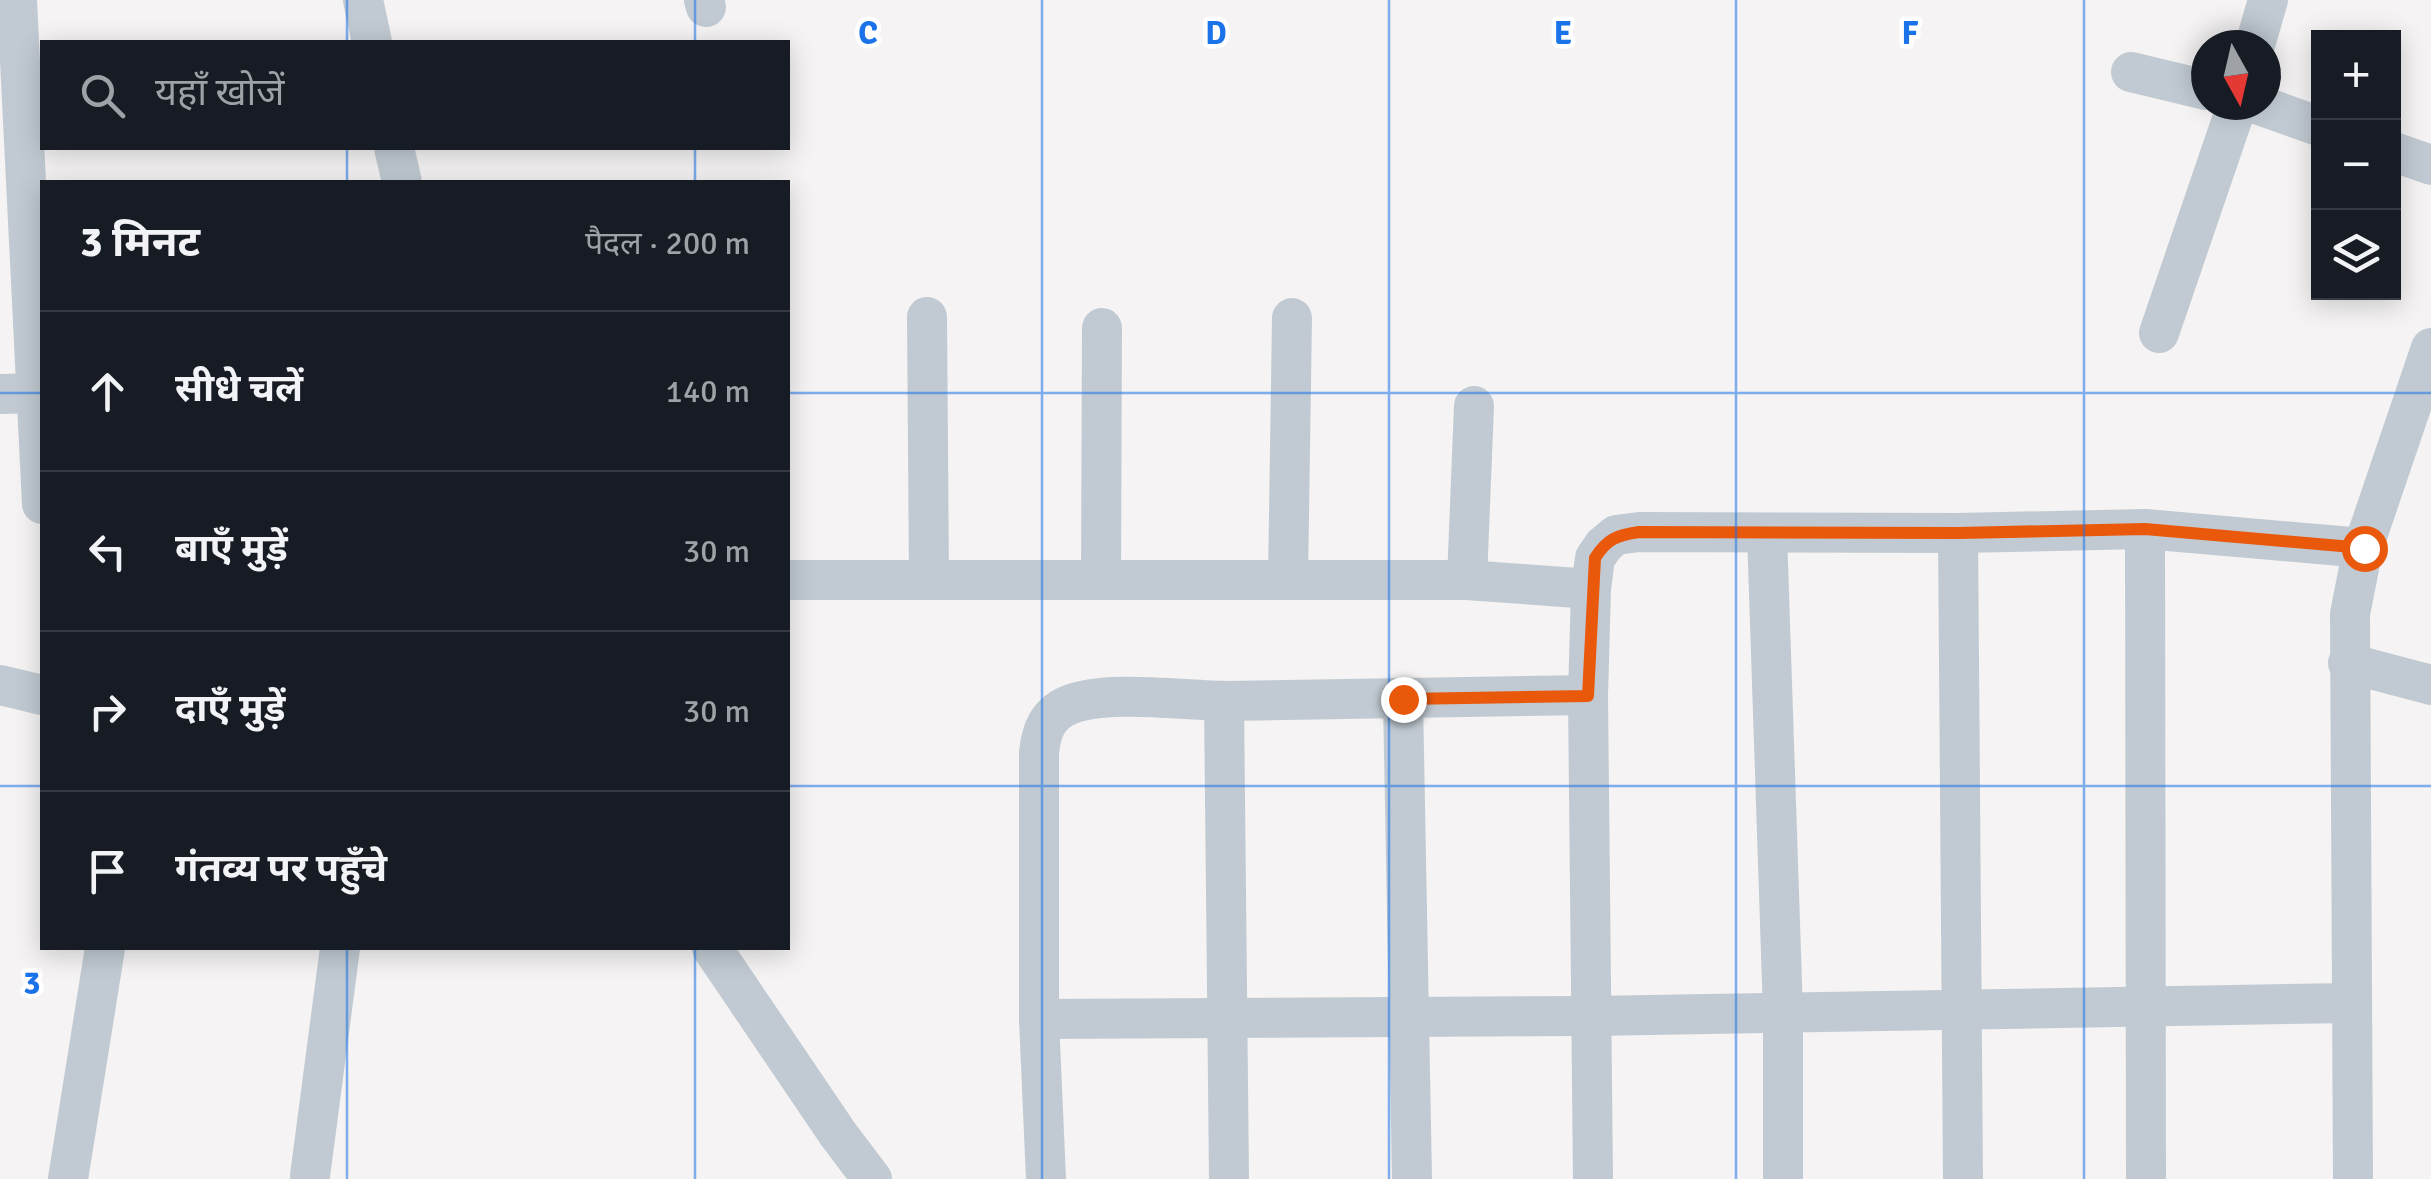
<!DOCTYPE html>
<html lang="hi">
<meta charset="utf-8">
<style>
body{margin:0;font-family:Signika,"Noto Sans Devanagari",sans-serif;background:#20242c;color:#f1f3f6}
.controls{position:absolute;right:30px;top:30px;display:grid;overflow:hidden;border-radius:0px;box-shadow:0 5px 25px #0003}
.controls button{width:90px;height:90px;display:grid;place-items:center;padding:0;border:0;border-bottom:2px solid #363941;background:#171b24;color:#f1f3f6;font:50px sans-serif}
.compass{position:absolute;left:2191px;top:30px;width:90px;height:90px;border-radius:50%;background:#171b24;box-shadow:0 5px 25px #0003;rotate:172deg}
.stop{position:absolute;width:30px;height:30px;margin:-22px;border:8px solid #ea580c;border-radius:50%;background:#fff}
.stop.end{background:#ea580c;border-color:#fff;box-shadow:0 2px 10px #0008}
.list{margin:0;padding:0;list-style:none}
h2{display:flex;justify-content:space-between;align-items:center;height:130px;margin:0;padding:0 40px;font-size:42px}
h2 small{font-size:32px;font-weight:400;color:#9ea1a6}
.list li{display:grid;grid-template-columns:65px 1fr auto;gap:30px;align-items:center;box-sizing:border-box;height:160px;padding:0 40px;border-top:2px solid #363941}
.list b{display:block;font-size:38px;white-space:nowrap}
.list em{font-size:32px;font-style:normal;color:#9ea1a6}
.icon{flex:none;width:55px;height:55px;fill:none;stroke:currentColor;stroke-width:2;stroke-linecap:round;stroke-linejoin:round}
.map{position:relative;flex:none;width:2431px;height:1179px;overflow:hidden}
.search{position:absolute;background:#171b24;box-shadow:0 5px 25px #0003;left:40px;top:40px;width:750px;height:110px;display:flex;align-items:center;gap:25px;box-sizing:border-box;padding:0 35px;border-radius:0px;color:#9ea1a6;font-size:38px}
.panel{position:absolute;background:#171b24;box-shadow:0 5px 25px #0003;left:40px;top:180px;width:750px;height:770px;border-radius:0px}
.map>svg:first-child{display:block}
.lines{fill:none;stroke-linecap:round;stroke-linejoin:round}
.minor{stroke:#c1cad2;stroke-width:40}
.route{stroke:#ea580c;stroke-width:12}
.grid{fill:none;stroke:#1a73e8;stroke-width:2.5;stroke-opacity:0.55}
.grid-label{font-size:32px;text-anchor:middle;font-weight:bold;fill:#1a73e8;stroke:#fff;stroke-width:9;stroke-linejoin:round;paint-order:stroke}
</style>
<div class="map">
<svg width="2431" height="1179" viewBox="0 0 2431 1179">
<rect width="100%" height="100%" fill="#f5f3f3"/>
<g class="lines">
<!-- minor -->
<g class="minor">
<path d="M17,0L42,504"/>
<path d="M363,0L372,42"/>
<path d="M704,0L706,7"/>
<path d="M2255,45L2268,0"/>
<path d="M2131,72L2206,90"/>
<path d="M2259,105L2318,126"/>
<path d="M394,148L402,182"/>
<path d="M2394,152L2431,165"/>
<path d="M927,317L929,579"/>
<path d="M2159,333L2237,105"/>
<path d="M0,394L37,393"/>
<path d="M2145,529L2146,1179"/>
<path d="M1767,533L1783,1013V1179"/>
<path d="M1958,533L1963,1179"/>
<path d="M1101,579L1102,328"/>
<path d="M788,580H1467L1591,589"/>
<path d="M1288,580L1292,318"/>
<path d="M1467,580L1474,406"/>
<path d="M2348,663L2431,685"/>
<path d="M0,685L42,695"/>
<path d="M1403,699L1412,1179"/>
<path d="M1224,701L1229,1179"/>
<path d="M712,948L838,1134L872,1179"/>
<path d="M1039,1019L1592,1016L2350,1003"/>
<path d="M310,1176L340,948"/>
<path d="M68,1179L105,948"/>
<path d="M1046,1179L1039,1019V753C1041,732 1047,714 1069,705C1107,689 1185,701 1228,701C1348,700 1468,698 1588,695"/>
<path d="M1593,1179L1588,695L1591,589L1595,558L1604,545L1616,535L1639,532L1958,533L2145,529L2363,548"/>
<path d="M2353,1179L2350,614L2363,548L2431,348"/>
</g>
</g>
<g class="lines">
<!-- route -->
<path class="route" d="M1403,699L1588,696L1595,558C1607,539 1617,535 1639,532L1958,533L2145,529L2364,548"/>
</g>
<!-- grid -->
<path class="grid" d="M347,0V42M695,0V42M1042,0V1179M1389,0V1179M1736,0V1179M2084,0V1179M347,148V182M695,148V182M0,393H42M788,393H2431M0,786H42M788,786H2431M347,948V1179M695,948V1179"/>
<g class="grid-label">
<text x="868" y="44">C</text>
<text x="1216" y="44">D</text>
<text x="1563" y="44">E</text>
<text x="1910" y="44">F</text>
<text x="32" y="994">3</text>
</g>
</svg>
<div class="controls">
<button>+</button>
<button>−</button>
<button><svg class="icon" aria-label="layers" viewBox="0 0 24 24"><path d="M12 4l9 5-9 5-9-5zM3 14l9 5 9-5"/></svg></button>
</div>
<svg class="compass" viewBox="-18 -18 36 36"><path d="M0-13l5 13h-10z" fill="#e53935"/><path d="M0 13l5-13h-10z" fill="#9ea1a6"/></svg>
<div class="stop" style="left:2364px;top:548px"></div>
<div class="stop end" style="left:1403px;top:699px"></div>
<div class="search"><svg class="icon" aria-label="search" viewBox="0 0 24 24"><circle cx="10" cy="10" r="6"/><path d="M15 15l6 6"/></svg>यहाँ खोजें</div>
<section class="panel">
<h2>3 मिनट<small>पैदल · 200 m</small></h2>
<ul class="list">
<li><svg class="icon" aria-label="ahead" viewBox="0 0 24 24"><path d="M12 20V5M6 11l6-6 6 6"/></svg><div><b>सीधे चलें</b></div><em>140 m</em></li>
<li><svg class="icon" aria-label="left" viewBox="0 0 24 24"><path d="M17 20v-9H6M10 6l-5 5 5 5"/></svg><div><b>बाएँ मुड़ें</b></div><em>30 m</em></li>
<li><svg class="icon" aria-label="right" viewBox="0 0 24 24"><path d="M7 20v-9h11M14 6l5 5-5 5"/></svg><div><b>दाएँ मुड़ें</b></div><em>30 m</em></li>
<li><svg class="icon" aria-label="arrive" viewBox="0 0 24 24"><path d="M6 21V4h12l-3 4 3 4H6"/></svg><div><b>गंतव्य पर पहुँचे</b></div></li>
</ul>
</section>
</div>
